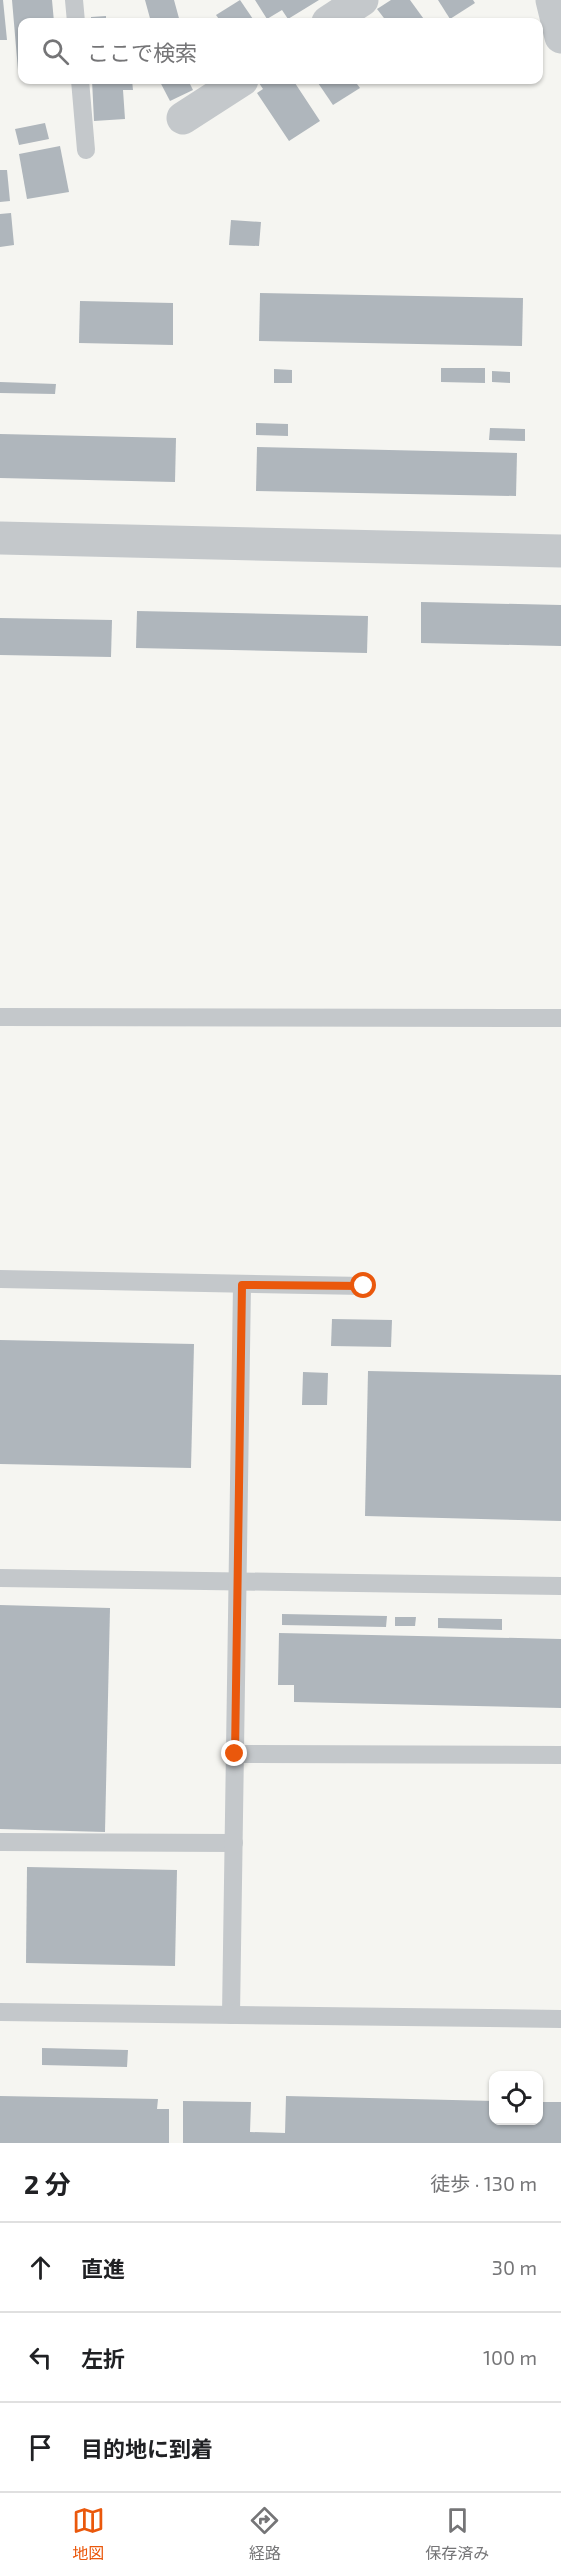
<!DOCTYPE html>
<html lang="ja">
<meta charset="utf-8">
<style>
body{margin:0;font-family:"Exo 2","Noto Sans JP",sans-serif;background:#f2f2f2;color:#202124}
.controls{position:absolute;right:18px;bottom:18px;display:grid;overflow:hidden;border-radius:12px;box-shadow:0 2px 4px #0004}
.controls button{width:54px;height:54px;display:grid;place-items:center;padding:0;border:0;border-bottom:2px solid #e0e0e0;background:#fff;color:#202124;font:30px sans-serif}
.stop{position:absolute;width:18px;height:18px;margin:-14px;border:4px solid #ea580c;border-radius:50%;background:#fff}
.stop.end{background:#ea580c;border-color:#fff;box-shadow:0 2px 6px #0008}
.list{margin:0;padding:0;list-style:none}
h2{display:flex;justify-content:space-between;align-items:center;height:78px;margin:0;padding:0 24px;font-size:26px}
h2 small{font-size:20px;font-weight:400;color:#757577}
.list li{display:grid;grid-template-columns:39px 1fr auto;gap:18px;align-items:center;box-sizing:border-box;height:90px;padding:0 24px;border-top:2px solid #e0e0e0}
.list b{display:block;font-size:22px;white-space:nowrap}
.list em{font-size:20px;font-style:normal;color:#757577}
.icon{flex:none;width:33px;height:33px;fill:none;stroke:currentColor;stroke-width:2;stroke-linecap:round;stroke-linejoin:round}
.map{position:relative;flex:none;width:561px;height:2143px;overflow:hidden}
.search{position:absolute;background:#fff;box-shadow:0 2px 4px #0004;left:18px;right:18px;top:18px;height:66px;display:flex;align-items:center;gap:15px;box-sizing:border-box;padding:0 21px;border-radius:12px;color:#757577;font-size:22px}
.sheet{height:348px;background:#fff}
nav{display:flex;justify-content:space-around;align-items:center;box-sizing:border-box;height:84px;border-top:2px solid #e0e0e0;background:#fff;font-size:16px;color:#757577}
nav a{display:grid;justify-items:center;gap:3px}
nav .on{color:#ea580c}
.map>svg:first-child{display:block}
.building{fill:#afb6bc}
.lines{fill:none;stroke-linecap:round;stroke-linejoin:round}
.service{stroke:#c4c8cb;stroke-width:18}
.minor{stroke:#c4c8cb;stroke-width:33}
.route{stroke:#ea580c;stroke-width:8}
</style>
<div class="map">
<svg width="561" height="2143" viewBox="0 0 561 2143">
<rect width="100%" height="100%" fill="#f5f5f1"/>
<!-- building -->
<g class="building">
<path d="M0,0H3L7,40H0Z"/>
<path d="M12,0H52L54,22H22V69L18,70Z"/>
<path d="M145,0H174L180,22H151Z"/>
<path d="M240,0L255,22H221L216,15Z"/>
<path d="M255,0H319L288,19L282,10L267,19Z"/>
<path d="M391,0H410L426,22H387L377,9Z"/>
<path d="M438,0H473L475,3L450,19Z"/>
<path d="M106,16V22H91V17Z"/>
<path d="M92,80H132L133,90H123L125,119L94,121Z"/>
<path d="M159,80H188L193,90L170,101Z"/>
<path d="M257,80H293L320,121L289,141L257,93L263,89Z"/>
<path d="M316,80H354L360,88L333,105Z"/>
<path d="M45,123L49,139L19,145L15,129Z"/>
<path d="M60,146L69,192L27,199L19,154Z"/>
<path d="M0,170H7L10,201L0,202Z"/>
<path d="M11,213L14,245L0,247V214Z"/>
<path d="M231,220L261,222L259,246L229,245Z"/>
<path d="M260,293L523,298L522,346L259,341Z"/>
<path d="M80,301L173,303V345L79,343Z"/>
<path d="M441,368H485V383L441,382Z"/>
<path d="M274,369L292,370V383H274Z"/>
<path d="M492,371L510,372V383L492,382Z"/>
<path d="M0,382L56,384L55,394L0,393Z"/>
<path d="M256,423L288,424V436L256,435Z"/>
<path d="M490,428L525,429V441L489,440Z"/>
<path d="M0,434L176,438L175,482L0,478Z"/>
<path d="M257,447L517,453L516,496L256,491Z"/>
<path d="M421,602L561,605V646L421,643Z"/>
<path d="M137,611L368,616L367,653L136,648Z"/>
<path d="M0,618L112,620L111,657L0,655Z"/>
<path d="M332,1319L392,1320L391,1347L331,1346Z"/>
<path d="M0,1340L194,1344L191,1468L0,1464Z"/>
<path d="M368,1371L561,1375V1521L365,1516Z"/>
<path d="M303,1372L328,1373L327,1405H302Z"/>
<path d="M0,1605L110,1608L105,1832L0,1829Z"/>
<path d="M282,1614L387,1616L386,1627L282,1625Z"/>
<path d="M395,1617H416L415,1626H395Z"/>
<path d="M438,1618L502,1619V1630L438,1628Z"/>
<path d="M279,1633L561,1639V1708L294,1702V1685H278Z"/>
<path d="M27,1867L177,1870L175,1966L26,1963Z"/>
<path d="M42,2048L128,2050L127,2067L42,2065Z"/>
<path d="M0,2096L158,2099L157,2109H169V2143H0Z"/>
<path d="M286,2096L494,2101V2120H538V2102H561V2143H183V2101L251,2102L250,2132L285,2133Z"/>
</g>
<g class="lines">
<!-- service -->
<g class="service">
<path d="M74,0L76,22"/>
<path d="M80,80L86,150"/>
<path d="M0,1017L561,1018"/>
<path d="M0,1279L364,1286"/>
<path d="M0,1578L561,1586"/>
<path d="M235,1754L561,1755"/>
<path d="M0,1842L234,1843"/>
<path d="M0,2012L561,2019"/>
<path d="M231,2015L242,1285"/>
</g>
<!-- minor -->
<g class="minor">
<path d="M552,0L561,37"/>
<path d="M328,22L362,0"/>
<path d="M183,118L242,80"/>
<path d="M0,538L561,551"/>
</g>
</g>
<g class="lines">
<!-- route -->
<path class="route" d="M235,1754L242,1285L364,1286"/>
</g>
</svg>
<div class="controls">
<button><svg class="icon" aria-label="locate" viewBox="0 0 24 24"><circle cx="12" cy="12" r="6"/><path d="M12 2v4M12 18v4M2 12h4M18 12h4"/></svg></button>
</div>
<div class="stop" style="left:364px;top:1286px"></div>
<div class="stop end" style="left:235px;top:1754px"></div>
<div class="search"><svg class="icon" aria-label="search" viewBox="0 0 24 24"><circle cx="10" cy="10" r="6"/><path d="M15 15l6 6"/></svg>ここで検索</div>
</div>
<section class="sheet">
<h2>2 分<small>徒歩 · 130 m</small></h2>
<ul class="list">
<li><svg class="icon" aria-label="ahead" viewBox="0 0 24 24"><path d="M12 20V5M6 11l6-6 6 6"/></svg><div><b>直進</b></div><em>30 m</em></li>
<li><svg class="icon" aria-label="left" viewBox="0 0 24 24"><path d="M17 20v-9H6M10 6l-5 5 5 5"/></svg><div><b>左折</b></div><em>100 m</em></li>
<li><svg class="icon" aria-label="arrive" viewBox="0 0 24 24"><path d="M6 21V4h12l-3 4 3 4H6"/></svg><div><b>目的地に到着</b></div></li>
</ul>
</section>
<nav>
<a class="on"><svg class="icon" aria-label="map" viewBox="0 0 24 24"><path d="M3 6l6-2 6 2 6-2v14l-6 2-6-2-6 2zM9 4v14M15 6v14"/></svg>地図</a>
<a><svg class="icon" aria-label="directions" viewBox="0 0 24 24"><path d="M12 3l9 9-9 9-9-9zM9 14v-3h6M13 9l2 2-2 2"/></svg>経路</a>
<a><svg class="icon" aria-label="saved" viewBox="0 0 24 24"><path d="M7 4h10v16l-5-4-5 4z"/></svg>保存済み</a>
</nav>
